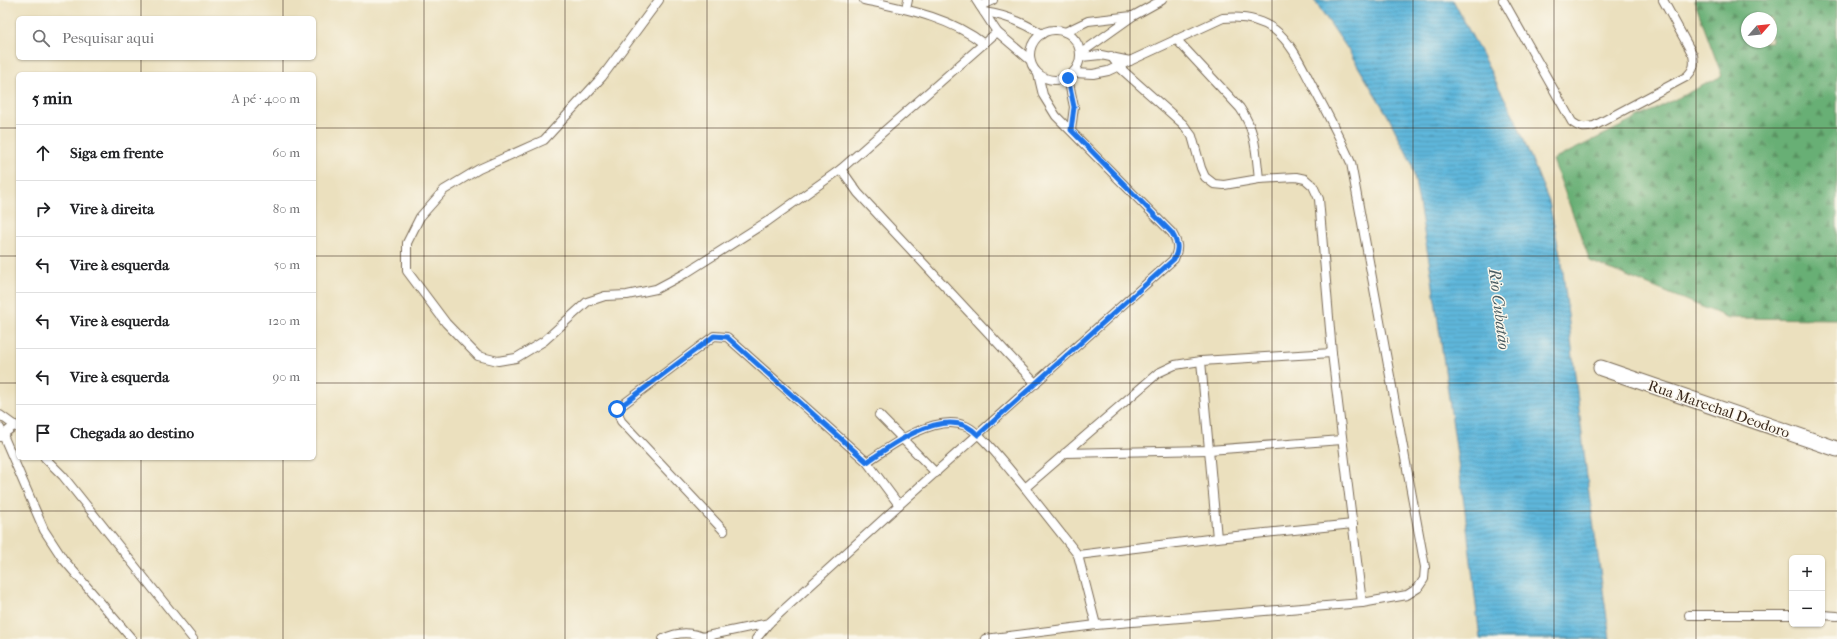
<!DOCTYPE html>
<html lang="pt">
<meta charset="utf-8">
<style>
body{margin:0;font-family:"IM FELL French Canon",serif;background:#f2f2f2;color:#202124}
.controls{position:absolute;right:12px;bottom:12px;display:grid;overflow:hidden;border-radius:6px;box-shadow:0 1px 3px #0004}
.controls button{width:36px;height:36px;display:grid;place-items:center;padding:0;border:0;border-bottom:1px solid #e0e0e0;background:#fff;color:#202124;font:20px sans-serif}
.compass{position:absolute;left:1741px;top:12px;width:36px;height:36px;border-radius:50%;background:#fff;box-shadow:0 1px 3px #0004;rotate:62deg}
.stop{position:absolute;width:12px;height:12px;margin:-9px;border:3px solid #1a73e8;border-radius:50%;background:#fff}
.stop.end{background:#1a73e8;border-color:#fff;box-shadow:0 1px 4px #0008}
.list{margin:0;padding:0;list-style:none}
h2{display:flex;justify-content:space-between;align-items:center;height:52px;margin:0;padding:0 16px;font-size:17px}
h2 small{font-size:13px;font-weight:400;color:#757577}
.list li{display:grid;grid-template-columns:26px 1fr auto;gap:12px;align-items:center;box-sizing:border-box;height:56px;padding:0 16px;border-top:1px solid #e0e0e0}
.list b{display:block;font-size:15px;white-space:nowrap}
.list em{font-size:13px;font-style:normal;color:#757577}
.icon{flex:none;width:22px;height:22px;fill:none;stroke:currentColor;stroke-width:2;stroke-linecap:round;stroke-linejoin:round}
.map{position:relative;flex:none;width:1837px;height:639px;overflow:hidden}
.search{position:absolute;background:#fff;box-shadow:0 1px 3px #0004;left:16px;top:16px;width:300px;height:44px;display:flex;align-items:center;gap:10px;box-sizing:border-box;padding:0 14px;border-radius:6px;color:#757577;font-size:15px}
.panel{position:absolute;background:#fff;box-shadow:0 1px 3px #0004;left:16px;top:72px;width:300px;height:388px;border-radius:6px}
.map>svg:first-child{display:block}
.forest{fill:url(#forest-firs);stroke:#526c49;fill-rule:evenodd}
.water{fill:url(#water-rules);stroke:#4d707d}
.lines{fill:none;stroke-linecap:round;stroke-linejoin:round}
.lane-casing{stroke:#796a56;stroke-width:10}
.street-casing{stroke:#796a56;stroke-width:17}
.lane{stroke:#fff;stroke-width:8}
.street{stroke:#fff;stroke-width:15}
.route{stroke:#1a73e8;stroke-width:5}
.grid{fill:none;stroke:#3b2a1e;stroke-width:1;stroke-opacity:0.55}
.labels{text-anchor:middle;stroke-width:3;stroke-linejoin:round;paint-order:stroke}
.street-label{font-size:15px;fill:#3b2a1e;stroke:#fbf7ec}
.water-label{font-size:16px;font-style:italic;fill:#485b60;stroke:#fbf7ec}
</style>
<div class="map">
<svg width="1837" height="639" viewBox="0 0 1837 639">
<defs>
<pattern id="forest-firs" width="22" height="20" patternUnits="userSpaceOnUse"><rect width="22" height="20" fill="#68af74"/><path d="M5 1l3.5 6h-7zM16 11l3.5 6h-7z" fill="#578f5f"/></pattern>
<pattern id="water-rules" width="6" height="5" patternUnits="userSpaceOnUse"><rect width="6" height="5" fill="#5fb7dc"/><path d="M0 2.5h6" fill="none" stroke="#5095b2"/></pattern>
</defs>
<rect width="100%" height="100%" fill="#fbf7ec"/>
<filter id="ink" filterUnits="userSpaceOnUse"><feTurbulence type="fractalNoise" baseFrequency=".025" numOctaves="2"/><feDisplacementMap in="SourceGraphic" scale="8" xChannelSelector="R" yChannelSelector="G"/><feConvolveMatrix kernelMatrix="1 2 1 2 8 2 1 2 1" color-interpolation-filters="sRGB"/></filter>
<filter id="wash" filterUnits="userSpaceOnUse"><feTurbulence type="fractalNoise" baseFrequency=".012" numOctaves="4" result="noise"/><feDisplacementMap in="SourceGraphic" scale="16" xChannelSelector="R" yChannelSelector="G"/><feGaussianBlur stdDeviation="0.9" result="paint"/><feColorMatrix in="noise" values="0 0 0 0 0 0 0 0 0 0 0 0 0 0 0 0 0 1.4 0 .05"/><feComposite in="paint" operator="in"/></filter>
<g filter="url(#wash)">
<rect width="100%" height="100%" fill="#ebe0be"/>
<!-- forest -->
<path class="forest" d="M1694,0H1837V319L1729,318L1590,261L1553,160L1722,76ZM1747,18H1771V42H1747Z"/>
<!-- water -->
<path class="water" d="M1314,0H1453L1515,118L1549,202L1562,263L1588,486L1610,639H1480L1465,511L1431,272L1412,164L1388,116L1347,48Z"/>
</g>
<g filter="url(#ink)">
<g class="lines">
<!-- lane casing -->
<g class="lane-casing">
<g id="lane">
<path d="M659,0L602,77L544,140L479,169L444,190L420,217L407,243V271L446,323L478,356L498,361L516,358L544,341L587,302L605,296L627,295L656,289L686,273L768,221L841,169"/>
<path d="M864,0C905,9 950,17 984,44"/>
<path d="M976,0L997,32L1030,60"/>
<path d="M1503,0L1572,122C1580,128 1584,128 1594,126L1686,77C1694,70 1695,65 1693,55L1663,0"/>
<path d="M980,6L993,0"/>
<path d="M906,9L908,0"/>
<path d="M984,12C1006,15 1023,22 1042,34"/>
<circle cx="1055" cy="55" r="25"/>
<path d="M997,32L841,169L858,193L1036,384"/>
<path d="M1065,32L1088,21L1132,16"/>
<path d="M1176,39L1240,108C1256,131 1256,152 1259,179"/>
<path d="M1081,53L1133,16L1162,0"/>
<path d="M1081,57L1101,55L1130,61"/>
<path d="M1068,78L1074,107L1071,130"/>
<path d="M1332,353L1362,603"/>
<path d="M1201,361L1217,538"/>
<path d="M0,415L18,428"/>
<path d="M879,415L936,473"/>
<path d="M0,428L44,530L63,559L132,639"/>
<path d="M0,437L15,425"/>
<path d="M1065,453L1209,450L1342,440"/>
<path d="M45,458L63,476L193,639"/>
<path d="M867,462C891,445 936,413 966,426C982,433 1012,473 1025,488L1158,373L1175,365L1201,361L1332,353L1319,199L1313,186L1305,179L1296,177L1259,179L1224,185L1214,184L1205,177L1201,168L1192,136L1183,124L1119,67L1111,56"/>
<path d="M1025,488L1078,555L1096,625L1362,603L1407,595L1418,588L1424,579L1425,567L1351,163C1340,137 1327,113 1314,89C1303,69 1293,44 1275,30C1259,18 1242,16 1223,18L1108,71L1093,74L1074,73"/>
<path d="M724,531L621,421L617,409L714,336L727,337L867,462L899,505"/>
<path d="M1078,555L1217,538L1353,524"/>
<path d="M1689,615H1792"/>
<path d="M1822,615L1837,616"/>
<path d="M702,637L769,623"/>
<path d="M663,639C677,632 692,631 706,639"/>
<path d="M756,639L769,623L899,505L1174,259C1179,248 1178,243 1172,233L1056,116L1043,95L1038,74"/>
<path d="M985,639L1096,625"/>
</g>
</g>
<!-- street casing -->
<g class="street-casing">
<path id="street" d="M1601,368L1837,449"/>
</g>
<!-- lane -->
<use href="#lane" class="lane"/>
<!-- street -->
<use href="#street" class="street"/>
</g>
</g>
<g class="lines" filter="url(#ink)">
<!-- route -->
<path class="route" d="M617,409L714,336L727,337L867,462C891,445 935,413 966,426C970,428 975,432 978,435L1174,259C1179,249 1178,243 1172,233L1071,130L1074,107L1068,78"/>
</g>
<!-- grid -->
<path class="grid" d="M141,0V18M283,0V18M424,0V639M565,0V639M707,0V639M848,0V639M989,0V639M1130,0V639M1272,0V639M1413,0V639M1554,0V639M1696,0V639M141,58V74M283,58V74M0,128H18M314,128H1837M0,256H18M314,256H1837M0,383H18M314,383H1837M141,458V639M283,458V639M0,511H1837"/>
<g class="labels">
<!-- street labels -->
<g class="street-label">
<text transform="translate(1719 409) rotate(19)" y="5">Rua Marechal Deodoro</text>
</g>
<!-- water labels -->
<g class="water-label">
<text transform="translate(1500 309) rotate(83)" y="6">Rio Cubatão</text>
</g>
</g>
</svg>
<div class="controls">
<button>+</button>
<button>−</button>
</div>
<svg class="compass" viewBox="-18 -18 36 36"><path d="M0-13l5 13h-10z" fill="#e53935"/><path d="M0 13l5-13h-10z" fill="#757577"/></svg>
<div class="stop" style="left:617px;top:409px"></div>
<div class="stop end" style="left:1068px;top:78px"></div>
<div class="search"><svg class="icon" aria-label="search" viewBox="0 0 24 24"><circle cx="10" cy="10" r="6"/><path d="M15 15l6 6"/></svg>Pesquisar aqui</div>
<section class="panel">
<h2>5 min<small>A pé · 400 m</small></h2>
<ul class="list">
<li><svg class="icon" aria-label="ahead" viewBox="0 0 24 24"><path d="M12 20V5M6 11l6-6 6 6"/></svg><div><b>Siga em frente</b></div><em>60 m</em></li>
<li><svg class="icon" aria-label="right" viewBox="0 0 24 24"><path d="M7 20v-9h11M14 6l5 5-5 5"/></svg><div><b>Vire à direita</b></div><em>80 m</em></li>
<li><svg class="icon" aria-label="left" viewBox="0 0 24 24"><path d="M17 20v-9H6M10 6l-5 5 5 5"/></svg><div><b>Vire à esquerda</b></div><em>50 m</em></li>
<li><svg class="icon" aria-label="left" viewBox="0 0 24 24"><path d="M17 20v-9H6M10 6l-5 5 5 5"/></svg><div><b>Vire à esquerda</b></div><em>120 m</em></li>
<li><svg class="icon" aria-label="left" viewBox="0 0 24 24"><path d="M17 20v-9H6M10 6l-5 5 5 5"/></svg><div><b>Vire à esquerda</b></div><em>90 m</em></li>
<li><svg class="icon" aria-label="arrive" viewBox="0 0 24 24"><path d="M6 21V4h12l-3 4 3 4H6"/></svg><div><b>Chegada ao destino</b></div></li>
</ul>
</section>
</div>
